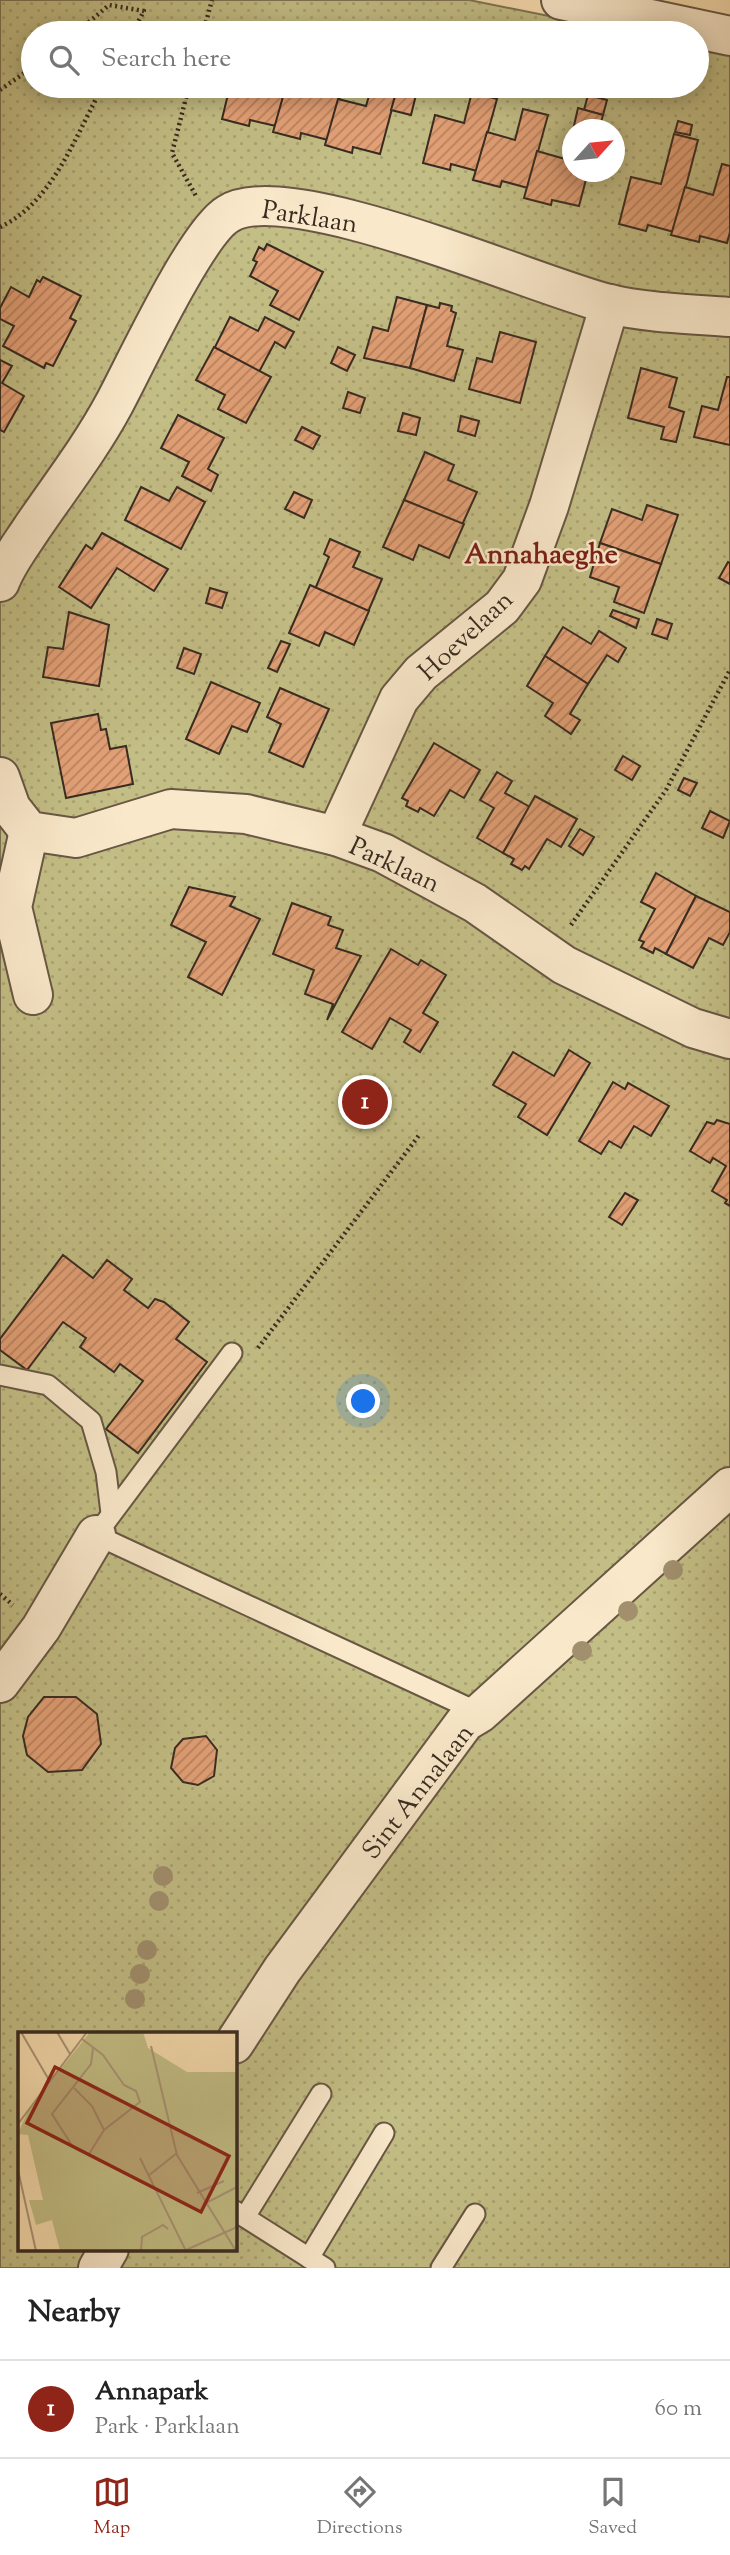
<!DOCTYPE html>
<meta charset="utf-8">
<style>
body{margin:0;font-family:"Sorts Mill Goudy",serif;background:#f6f6f6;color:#222}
.compass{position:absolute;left:562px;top:119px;width:63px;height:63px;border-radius:50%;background:#fff;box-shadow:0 4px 18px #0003;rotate:63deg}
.you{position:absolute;left:364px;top:1402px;width:24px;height:24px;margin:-18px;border:5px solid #fff;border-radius:50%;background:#1a73e8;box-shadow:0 0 0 10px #1a73e833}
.badge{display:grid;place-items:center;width:46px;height:46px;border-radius:50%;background:#8f2418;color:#fff;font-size:23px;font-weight:700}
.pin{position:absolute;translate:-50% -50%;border:4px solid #fff;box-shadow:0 2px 7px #0006}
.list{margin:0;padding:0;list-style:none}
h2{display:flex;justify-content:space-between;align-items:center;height:91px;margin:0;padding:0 28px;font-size:30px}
h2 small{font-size:23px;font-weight:400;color:#767676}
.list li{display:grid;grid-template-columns:46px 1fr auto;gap:21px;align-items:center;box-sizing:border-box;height:98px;padding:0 28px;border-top:2px solid #e0e0e0}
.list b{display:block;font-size:26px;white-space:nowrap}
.list p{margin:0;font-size:23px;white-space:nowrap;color:#767676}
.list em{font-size:23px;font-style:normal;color:#767676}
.icon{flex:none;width:38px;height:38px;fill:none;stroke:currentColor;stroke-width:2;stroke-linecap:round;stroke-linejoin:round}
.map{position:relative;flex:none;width:730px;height:2268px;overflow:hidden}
.search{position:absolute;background:#fff;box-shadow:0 4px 18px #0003;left:21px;right:21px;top:21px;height:77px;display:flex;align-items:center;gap:18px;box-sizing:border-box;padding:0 24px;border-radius:38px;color:#767676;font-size:26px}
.sheet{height:189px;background:#fff}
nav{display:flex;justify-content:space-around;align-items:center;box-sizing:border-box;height:98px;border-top:2px solid #e0e0e0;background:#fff;font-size:19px;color:#767676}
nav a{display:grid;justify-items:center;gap:4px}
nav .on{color:#8f2418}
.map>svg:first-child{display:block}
.park{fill:url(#park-dots);stroke:#7e7453;stroke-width:2;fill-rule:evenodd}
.building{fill:url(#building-hatch);stroke:#382b21;stroke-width:2}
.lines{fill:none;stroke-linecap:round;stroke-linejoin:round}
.service-casing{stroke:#685744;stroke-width:23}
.minor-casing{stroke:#685744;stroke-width:42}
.path{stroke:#382b21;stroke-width:4.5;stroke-dasharray:2 3.5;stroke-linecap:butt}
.service{stroke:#f9e8ca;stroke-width:19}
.minor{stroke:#f9e8ca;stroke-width:38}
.tree{fill:#a18f6e}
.labels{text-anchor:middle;stroke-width:5;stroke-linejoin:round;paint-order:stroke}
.street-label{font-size:26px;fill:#382b21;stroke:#f9e8ca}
.neighbourhood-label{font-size:28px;font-weight:bold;fill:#7a1f14;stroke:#f9e8ca}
.inset-road{fill:none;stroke:#aa9576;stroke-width:2}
.view{fill:#8f2418;fill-opacity:0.15;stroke:#8f2418;stroke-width:3.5}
.inset-edge{fill:none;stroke:#382b21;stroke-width:3.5}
</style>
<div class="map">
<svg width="730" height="2268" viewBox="0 0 730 2268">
<defs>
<pattern id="park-dots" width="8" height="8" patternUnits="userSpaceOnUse" patternTransform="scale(1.75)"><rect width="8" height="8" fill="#c3be85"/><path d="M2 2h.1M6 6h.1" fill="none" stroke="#a8a373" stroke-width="1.8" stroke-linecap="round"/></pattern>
<pattern id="building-hatch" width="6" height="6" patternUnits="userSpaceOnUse" patternTransform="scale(1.75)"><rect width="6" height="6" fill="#e3a076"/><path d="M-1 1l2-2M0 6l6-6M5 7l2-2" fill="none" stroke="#b98360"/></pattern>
</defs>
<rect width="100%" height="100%" fill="#f6dcae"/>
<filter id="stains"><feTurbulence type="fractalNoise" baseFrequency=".00286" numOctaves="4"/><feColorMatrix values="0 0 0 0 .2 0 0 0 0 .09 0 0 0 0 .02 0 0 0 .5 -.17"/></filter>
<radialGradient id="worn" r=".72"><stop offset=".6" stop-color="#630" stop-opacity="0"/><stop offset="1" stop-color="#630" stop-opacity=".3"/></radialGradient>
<!-- park -->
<path class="park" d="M0,0H469L633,33H33V86H697V48L730,55V2268H0ZM572,130H614V172H572ZM19,2034H234V2249H19Z"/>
<!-- building -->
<g class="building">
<path d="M230,86H286L276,126L250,120L249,126L222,119Z"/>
<path d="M286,86L315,93L317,86H343L328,140L301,133L300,139L273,132Z"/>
<path d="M372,86H398L380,154L353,147L352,153L325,145L338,99L366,106Z"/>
<path d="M398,86H406L404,92L416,95L411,115L391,110Z"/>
<path d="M472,92L497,99L477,171L451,164L450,170L423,163L435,115L464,123Z"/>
<path d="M588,95L607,100L603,115L584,110Z"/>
<path d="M578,108L603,115L599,130H573Z"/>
<path d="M523,109L548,115L528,188L502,181L500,187L473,180L487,132L515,140Z"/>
<path d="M678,121L692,125L690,135L675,132Z"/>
<path d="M572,131V172H588L579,206L552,200L551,205L524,198L537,151L565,159Z"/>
<path d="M674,134L698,140L674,232L648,225L646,231L619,224L631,177L661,184Z"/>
<path d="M722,164L730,166V232L727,243L700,236L699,242L671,235L685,187L713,195Z"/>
<path d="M267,244L323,272L299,320L270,305L278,291L250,276L257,262L253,260L259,247L264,250Z"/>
<path d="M43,277L81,296L70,318L76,321L53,366L46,363L44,368L3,346L14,326L0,319V308L11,287L29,297L37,280L40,282Z"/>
<path d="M397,297L427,305L410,368L364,358L373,327L388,331Z"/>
<path d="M440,303L452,306L451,311L456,313L447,346L463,350L454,381L410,368L427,305L439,308Z"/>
<path d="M230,317L258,331L265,317L294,332L285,348L275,342L259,372L214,349Z"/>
<path d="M500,332L536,342L520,403L469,389L477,358L492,362Z"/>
<path d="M214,347L271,377L246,423L218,409L225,395L196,380Z"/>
<path d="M338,347L355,355L347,371L331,363Z"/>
<path d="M0,360L12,366L2,383L24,396L4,432L0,430Z"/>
<path d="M641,368L677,378L669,407L684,412L676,442L661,439L664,427L628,418Z"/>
<path d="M727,377H730V445L694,437L702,406L718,410Z"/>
<path d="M348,392L365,398L360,413L343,408Z"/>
<path d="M403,413L420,418L416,435L398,431Z"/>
<path d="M178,415L224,438L208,469L218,475L211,491L182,476L189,462L161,448Z"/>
<path d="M461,416L479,421L475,436L458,431Z"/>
<path d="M302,427L320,436L313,449L295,440Z"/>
<path d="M425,452L454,465L448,480L477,492L462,525L404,500Z"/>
<path d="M141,487L169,501L177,487L205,502L181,549L125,520Z"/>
<path d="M294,492L312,500L304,518L285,509Z"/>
<path d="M404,500L464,524L449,558L419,545L413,560L383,547Z"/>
<path d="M647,505L678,515L661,564L600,543L612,509L642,520Z"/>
<path d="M102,533L168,569L154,591L117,568L91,608L59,587L86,545L92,549Z"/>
<path d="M330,539L360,552L353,567L382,579L368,612L315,589L329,557L324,554Z"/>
<path d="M600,543L661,564L644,613L614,602L619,587L590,577Z"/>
<path d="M728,562L730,563V584L719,578Z"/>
<path d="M310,585L369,611L354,645L325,632L319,646L289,633Z"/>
<path d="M210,588L227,593L222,608L206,603Z"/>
<path d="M613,610L639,619L636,628L610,616Z"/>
<path d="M69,612L109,625L99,686L43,677L48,647L63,649Z"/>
<path d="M657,619L672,624L667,639L652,634Z"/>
<path d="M563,627L591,644L599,631L626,648L618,662L607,655L588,684L545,656Z"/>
<path d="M281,641L290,644L277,672L268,668Z"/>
<path d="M184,648L201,654L194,674L177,668Z"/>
<path d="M545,656L588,684L570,714L580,720L571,734L545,716L553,703L527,686Z"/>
<path d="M211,682L260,703L247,732L232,726L219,754L186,739Z"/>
<path d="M280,688L329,709L303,767L269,752L281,724L267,717Z"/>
<path d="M98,714L101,730L106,729L110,749L126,746L133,784L66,798L51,723Z"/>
<path d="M434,743L480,770L464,798L450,790L434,816L420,808L418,812L406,806L408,801L402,798Z"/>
<path d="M623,756L640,766L632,780L615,770Z"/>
<path d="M497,772L512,781L505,793L530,807L503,853L477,838L494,808L480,800Z"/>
<path d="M684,778L697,783L690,796L678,790Z"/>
<path d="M535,796L577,819L561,847L547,839L529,869L525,866L522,870L511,864L514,859L503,853Z"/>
<path d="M710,811L730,821L723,838L702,828Z"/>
<path d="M580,829L594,837L583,855L569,846Z"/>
<path d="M656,873L696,896L666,954L655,948L653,953L641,947L644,942L639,940L655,909L641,902Z"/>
<path d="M189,887L235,897L230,906L260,919L222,995L188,977L206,942L171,925Z"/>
<path d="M696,896L730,912V932L723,945L709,938L693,968L666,954Z"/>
<path d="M292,903L331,917L328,925L343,930L336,948L361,956L327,1020L333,1004L305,994L314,970L273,954Z"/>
<path d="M391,949L418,965L421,960L446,975L423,1013L438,1022L420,1052L404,1042L411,1030L390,1018L372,1049L342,1032Z"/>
<path d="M569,1050L590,1063L547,1135L518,1117L526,1104L493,1085L513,1052L554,1076Z"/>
<path d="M613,1082L625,1089L628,1083L669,1106L651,1136L634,1126L621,1148L609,1141L601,1154L579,1141Z"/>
<path d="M717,1120L730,1124V1206L725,1203L727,1200L712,1191L726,1166L713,1158L710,1163L690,1151L707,1122L714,1124Z"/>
<path d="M625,1193L638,1200L622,1225L609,1217Z"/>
<path d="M63,1255L93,1278L107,1260L132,1279L124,1290L148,1308L155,1299L164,1302L189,1322L176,1339L207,1362L138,1453L106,1429L143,1381L120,1364L114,1372L80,1347L86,1338L63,1322L27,1370L0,1350V1339Z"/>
<path d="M44,1697H76L97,1714L101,1744L82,1770L48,1772L27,1755L23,1736L28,1717Z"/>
<path d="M206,1736L217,1750L214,1776L198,1785L183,1782L171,1768L175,1748L183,1739Z"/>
</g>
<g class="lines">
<!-- service casing -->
<g class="service-casing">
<g id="service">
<path d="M232,1353L96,1535L480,1713"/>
<path d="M0,1375L48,1385L91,1421L106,1472L111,1513"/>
<path d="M235,2211L325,2268"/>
<path d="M245,2217L321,2094"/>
<path d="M309,2258L384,2133"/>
<path d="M441,2268L475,2214"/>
</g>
</g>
<!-- minor casing -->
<g class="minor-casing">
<g id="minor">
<path d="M561,0L730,36"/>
<path d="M0,582C7,563 21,545 32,528C60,487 91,447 114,404C135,365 196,233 228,214C288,176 536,286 609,304C647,313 691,314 730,317"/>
<path d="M0,777L11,808L29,831L76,838L171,809L246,814L336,836L383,853L475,903L564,965L693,1028L730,1039"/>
<path d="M29,831L12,907L33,995"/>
<path d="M336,836L399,699L421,673L502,607L522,580L549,506L610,304"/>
<path d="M0,1683L41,1628L96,1535"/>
<path d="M234,2044L282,1970L465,1722L480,1713L730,1487"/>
<path d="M98,2268L109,2249"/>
</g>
</g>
<!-- path -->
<g class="path">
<path d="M76,33L109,5L144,11L132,33"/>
<path d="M203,33L212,0"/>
<path d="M189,86L172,153L196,196"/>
<path d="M0,90L33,67"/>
<path d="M0,227C53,203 76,134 103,86"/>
<path d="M571,925L666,790L730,670"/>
<path d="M258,1348L420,1134"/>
<path d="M0,1594L13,1605"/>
</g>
<!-- service -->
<use href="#service" class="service"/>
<!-- minor -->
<use href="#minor" class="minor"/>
</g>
<!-- trees -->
<g class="tree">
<circle cx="673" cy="1570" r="10"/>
<circle cx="628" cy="1611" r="10"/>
<circle cx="582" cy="1651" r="10"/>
<circle cx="163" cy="1876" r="10"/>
<circle cx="159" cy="1901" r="10"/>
<circle cx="147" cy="1950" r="10"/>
<circle cx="140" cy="1974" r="10"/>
<circle cx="135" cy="1999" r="10"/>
</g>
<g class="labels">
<!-- street labels -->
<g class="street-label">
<text transform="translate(310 216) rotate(9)" y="9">Parklaan</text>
<text transform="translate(465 635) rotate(-43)" y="9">Hoevelaan</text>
<text transform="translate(395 864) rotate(25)" y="9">Parklaan</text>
<text transform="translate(417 1791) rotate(-52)" y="9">Sint Annalaan</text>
</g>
<!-- neighbourhood labels -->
<g class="neighbourhood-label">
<text x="541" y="563">Annahaeghe</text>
</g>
</g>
<!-- overview -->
<g transform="translate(18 2032)">
<rect width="219" height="219" fill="#f6dcae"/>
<path d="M72,0H125L130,16L169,40H219V219H42L34,188L18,193L11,168H25L10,103L0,102L11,77Z" fill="#c3be85"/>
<path class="inset-road" d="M3,0L31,48M39,0L52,22M64,7L85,23L106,53L118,59L122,70L86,98L71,122L55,115L34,82L73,32L75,16M133,14L159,123L218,219M56,56L74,74L86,98M0,92L69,0M122,126L168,219M0,138L18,219M130,144L159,121M179,161L206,149M186,172L219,155M168,218L219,195M123,219L124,205L145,193L150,197"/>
<path class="view" d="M37,35L211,124L183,180L9,91Z"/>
<rect width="219" height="219" class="inset-edge"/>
</g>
<rect width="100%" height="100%" filter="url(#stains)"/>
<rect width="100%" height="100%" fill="url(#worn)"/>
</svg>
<svg class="compass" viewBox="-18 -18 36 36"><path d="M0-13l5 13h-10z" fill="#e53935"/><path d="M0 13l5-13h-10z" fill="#767676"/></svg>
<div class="you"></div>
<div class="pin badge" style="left:365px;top:1102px">1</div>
<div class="search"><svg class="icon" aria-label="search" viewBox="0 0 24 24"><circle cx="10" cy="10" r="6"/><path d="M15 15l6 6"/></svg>Search here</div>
</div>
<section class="sheet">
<h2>Nearby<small></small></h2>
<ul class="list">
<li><span class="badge">1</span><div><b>Annapark</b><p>Park · Parklaan</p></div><em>60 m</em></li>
</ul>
</section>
<nav>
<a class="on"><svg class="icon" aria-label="map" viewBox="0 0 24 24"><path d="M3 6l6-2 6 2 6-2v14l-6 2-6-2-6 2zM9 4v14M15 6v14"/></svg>Map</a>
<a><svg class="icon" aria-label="directions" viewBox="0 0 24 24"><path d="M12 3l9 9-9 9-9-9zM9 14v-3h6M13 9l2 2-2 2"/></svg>Directions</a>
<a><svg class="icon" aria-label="saved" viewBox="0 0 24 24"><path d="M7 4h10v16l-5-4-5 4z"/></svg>Saved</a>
</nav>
